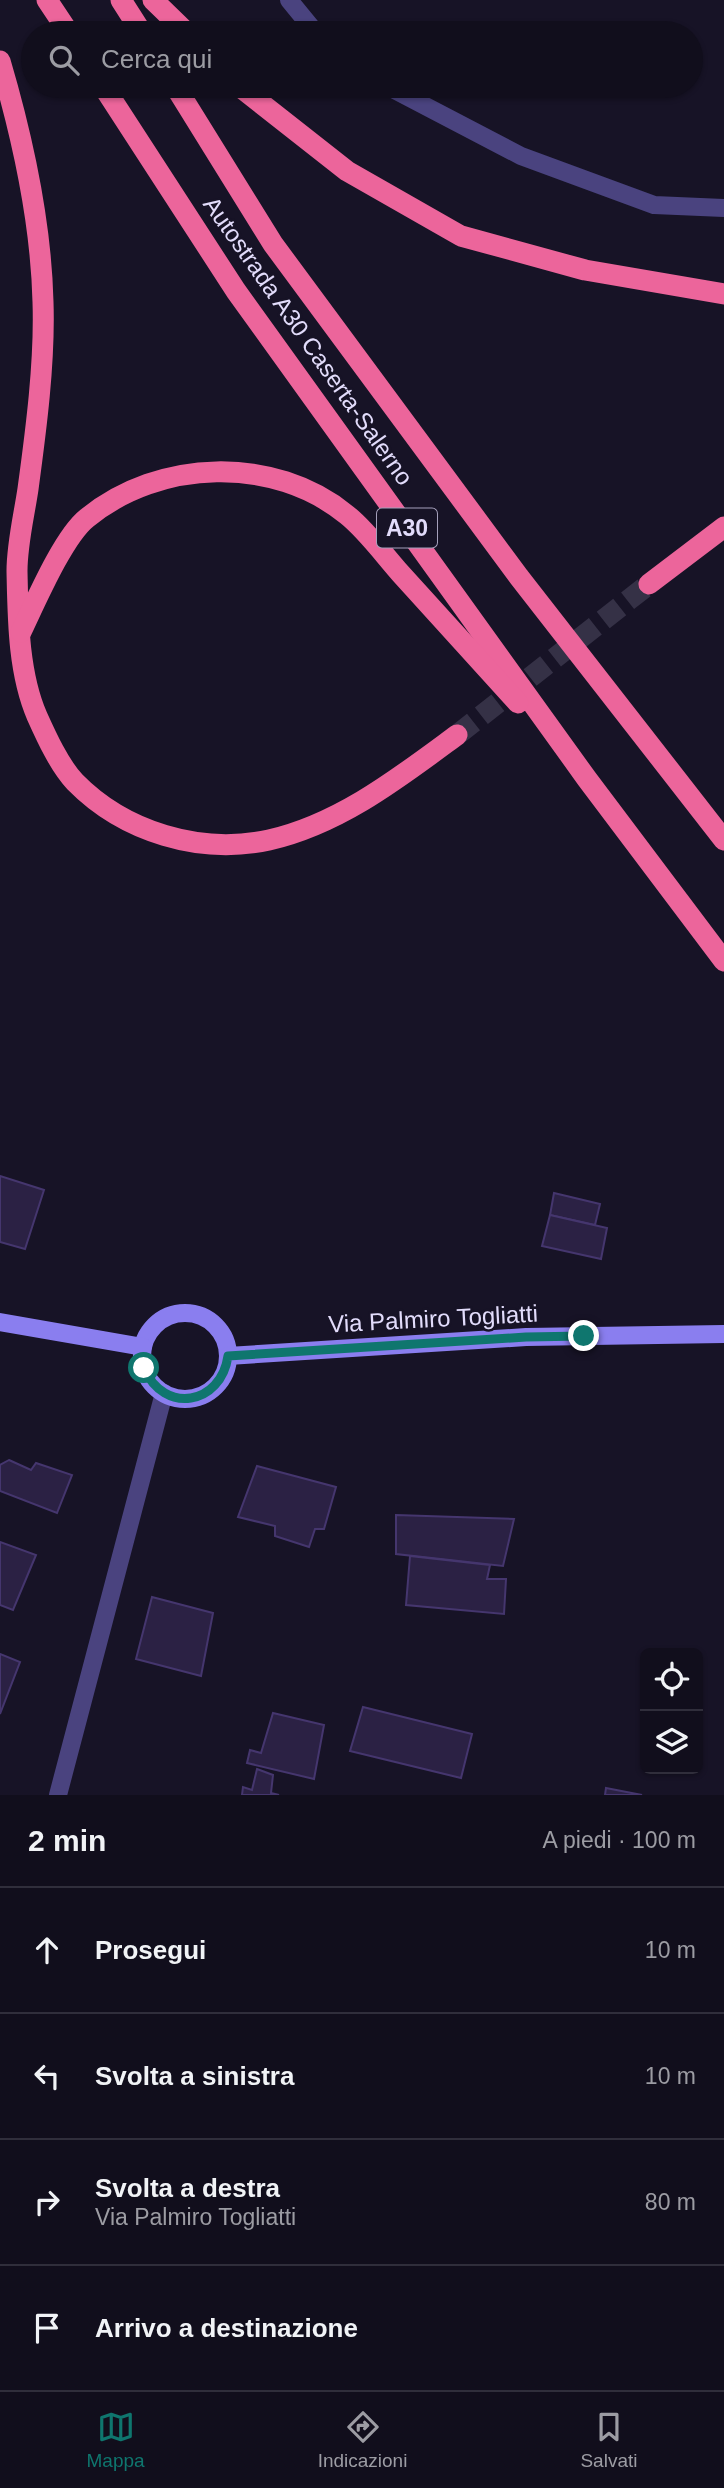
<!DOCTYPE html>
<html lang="it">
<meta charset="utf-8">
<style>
body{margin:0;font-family:Arial,sans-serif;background:#1e1c29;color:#f1f3f6}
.controls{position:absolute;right:21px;bottom:21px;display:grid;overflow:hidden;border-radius:10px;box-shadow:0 2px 5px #0004}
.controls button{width:63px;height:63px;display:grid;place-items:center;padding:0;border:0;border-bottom:2px solid #302e3b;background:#110e1c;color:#f1f3f6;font:35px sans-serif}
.stop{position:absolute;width:21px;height:21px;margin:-16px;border:5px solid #0f766e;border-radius:50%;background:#fff}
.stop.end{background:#0f766e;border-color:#fff;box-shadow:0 2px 7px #0008}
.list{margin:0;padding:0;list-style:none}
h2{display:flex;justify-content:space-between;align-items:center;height:91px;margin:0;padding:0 28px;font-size:30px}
h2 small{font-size:23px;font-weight:400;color:#9c9ca3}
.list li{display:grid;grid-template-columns:46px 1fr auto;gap:21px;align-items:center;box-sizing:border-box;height:126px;padding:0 28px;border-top:2px solid #302e3b}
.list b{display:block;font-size:26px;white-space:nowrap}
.list p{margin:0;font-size:23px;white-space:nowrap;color:#9c9ca3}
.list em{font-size:23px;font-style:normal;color:#9c9ca3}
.icon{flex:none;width:38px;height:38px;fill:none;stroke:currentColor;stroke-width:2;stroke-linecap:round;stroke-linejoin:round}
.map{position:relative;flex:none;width:724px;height:1795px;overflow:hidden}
.search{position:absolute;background:#110e1c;box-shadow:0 2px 5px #0004;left:21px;right:21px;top:21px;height:77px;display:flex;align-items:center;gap:18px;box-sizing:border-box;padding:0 24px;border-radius:38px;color:#9c9ca3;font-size:26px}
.sheet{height:595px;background:#110e1c}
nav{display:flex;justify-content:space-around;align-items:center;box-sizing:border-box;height:98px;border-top:2px solid #302e3b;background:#110e1c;font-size:19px;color:#9c9ca3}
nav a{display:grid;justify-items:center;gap:4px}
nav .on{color:#0f766e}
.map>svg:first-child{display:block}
.building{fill:#2b2144;stroke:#45366e;stroke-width:2}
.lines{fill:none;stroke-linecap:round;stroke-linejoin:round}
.motorway-tunnel{stroke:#353146;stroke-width:21;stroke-dasharray:21 10;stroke-linecap:butt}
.minor{stroke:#4a437f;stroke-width:18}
.secondary{stroke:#8a7eef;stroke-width:18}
.motorway{stroke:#ec659b;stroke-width:21}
.route{stroke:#0f766e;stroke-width:9}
.labels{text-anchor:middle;stroke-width:5;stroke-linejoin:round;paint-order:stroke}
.shield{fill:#171326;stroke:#a5a0bb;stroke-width:2}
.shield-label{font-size:23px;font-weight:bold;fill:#e2dcfb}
.street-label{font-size:24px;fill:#e2dcfb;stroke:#171326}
</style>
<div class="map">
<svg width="724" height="1795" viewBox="0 0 724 1795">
<rect width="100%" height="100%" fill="#171326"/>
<!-- building -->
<g class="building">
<path d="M0,1176L44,1190L25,1249L0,1242Z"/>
<path d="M554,1193L600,1204L595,1225L550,1215Z"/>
<path d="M550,1215L607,1228L601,1259L542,1246Z"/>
<path d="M9,1460L31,1470L36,1463L72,1475L57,1513L0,1491V1465Z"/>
<path d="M257,1466L336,1487L324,1529H315L309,1547L275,1536V1526L238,1517Z"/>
<path d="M396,1515L514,1519L503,1566L396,1554Z"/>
<path d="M0,1542L36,1555L13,1610L0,1605Z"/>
<path d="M410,1556L490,1565L487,1579H506L504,1614L406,1605Z"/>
<path d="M152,1597L213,1613L201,1676L136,1659Z"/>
<path d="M0,1654L20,1662L0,1714Z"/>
<path d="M363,1707L472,1734L461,1778L350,1751Z"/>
<path d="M273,1713L324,1725L314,1779L247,1763L250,1750L261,1753Z"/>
<path d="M257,1769L273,1775L271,1793L279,1795H242L243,1787L252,1790Z"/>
<path d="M606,1788L642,1795H605Z"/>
</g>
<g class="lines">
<!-- motorway-tunnel -->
<path class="motorway-tunnel" d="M457,735L649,584"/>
<!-- minor -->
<g class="minor">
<path d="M289,0L316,33"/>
<path d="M387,86L521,156L654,205L724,208"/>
<path d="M58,1795L164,1393"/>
</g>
<!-- secondary -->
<g class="secondary">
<circle cx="185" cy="1356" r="43"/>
<path d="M0,1322L143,1347"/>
<path d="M228,1356L526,1337L724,1334"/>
</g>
<!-- motorway -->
<g class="motorway">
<path d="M47,0L69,33"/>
<path d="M121,0L142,33"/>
<path d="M153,0L187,33"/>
<path d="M0,61C23,139 41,220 43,302C45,362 36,430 28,489C24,516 17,544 17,571C18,617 18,672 37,716C46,736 59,765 75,782C124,832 200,855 269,840C340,824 400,777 457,735"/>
<path d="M103,86L236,291L587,779L724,961"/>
<path d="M175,86L273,244L519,577L724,840"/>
<path d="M239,86L347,171L461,236L585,270L724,294"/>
<path d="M649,584L724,527"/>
<path d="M21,632C35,603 63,537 87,518C159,459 274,455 347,515C367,531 384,555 401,574C440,617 479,660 518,703"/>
</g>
</g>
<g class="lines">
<!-- route -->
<path class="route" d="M144,1368C164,1415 221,1405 228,1356L526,1337L584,1336"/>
</g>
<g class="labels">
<!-- shield labels -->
<rect class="shield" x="377" y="508.5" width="60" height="39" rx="5"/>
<g class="shield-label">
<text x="407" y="536">A30</text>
</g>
<!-- street labels -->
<g class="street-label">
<text transform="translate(308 341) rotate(55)" y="8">Autostrada A30 Caserta-Salerno</text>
<text transform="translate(433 1319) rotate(-3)" y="8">Via Palmiro Togliatti</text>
</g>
</g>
</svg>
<div class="controls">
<button><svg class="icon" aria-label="locate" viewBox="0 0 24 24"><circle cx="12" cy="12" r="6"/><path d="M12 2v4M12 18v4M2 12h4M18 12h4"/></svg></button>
<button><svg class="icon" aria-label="layers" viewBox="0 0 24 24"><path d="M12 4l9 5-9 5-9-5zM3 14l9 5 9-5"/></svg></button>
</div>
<div class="stop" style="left:144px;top:1368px"></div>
<div class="stop end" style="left:584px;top:1336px"></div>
<div class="search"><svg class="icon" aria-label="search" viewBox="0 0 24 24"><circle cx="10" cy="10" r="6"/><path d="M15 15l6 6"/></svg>Cerca qui</div>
</div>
<section class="sheet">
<h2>2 min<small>A piedi · 100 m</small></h2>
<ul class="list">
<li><svg class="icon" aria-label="ahead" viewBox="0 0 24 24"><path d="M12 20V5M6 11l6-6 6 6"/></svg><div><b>Prosegui</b></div><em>10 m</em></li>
<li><svg class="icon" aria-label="left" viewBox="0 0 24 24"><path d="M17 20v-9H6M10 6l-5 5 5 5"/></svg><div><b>Svolta a sinistra</b></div><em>10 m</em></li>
<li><svg class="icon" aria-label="right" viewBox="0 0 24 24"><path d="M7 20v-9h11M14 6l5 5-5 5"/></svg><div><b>Svolta a destra</b><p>Via Palmiro Togliatti</p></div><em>80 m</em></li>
<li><svg class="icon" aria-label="arrive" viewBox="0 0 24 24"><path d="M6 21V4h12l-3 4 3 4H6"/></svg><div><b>Arrivo a destinazione</b></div></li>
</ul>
</section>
<nav>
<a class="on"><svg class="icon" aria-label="map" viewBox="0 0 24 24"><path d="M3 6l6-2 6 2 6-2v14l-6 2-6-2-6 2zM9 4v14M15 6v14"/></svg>Mappa</a>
<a><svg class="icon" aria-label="directions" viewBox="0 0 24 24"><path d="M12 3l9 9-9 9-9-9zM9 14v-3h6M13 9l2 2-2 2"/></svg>Indicazioni</a>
<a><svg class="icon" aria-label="saved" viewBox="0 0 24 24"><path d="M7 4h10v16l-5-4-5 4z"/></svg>Salvati</a>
</nav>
